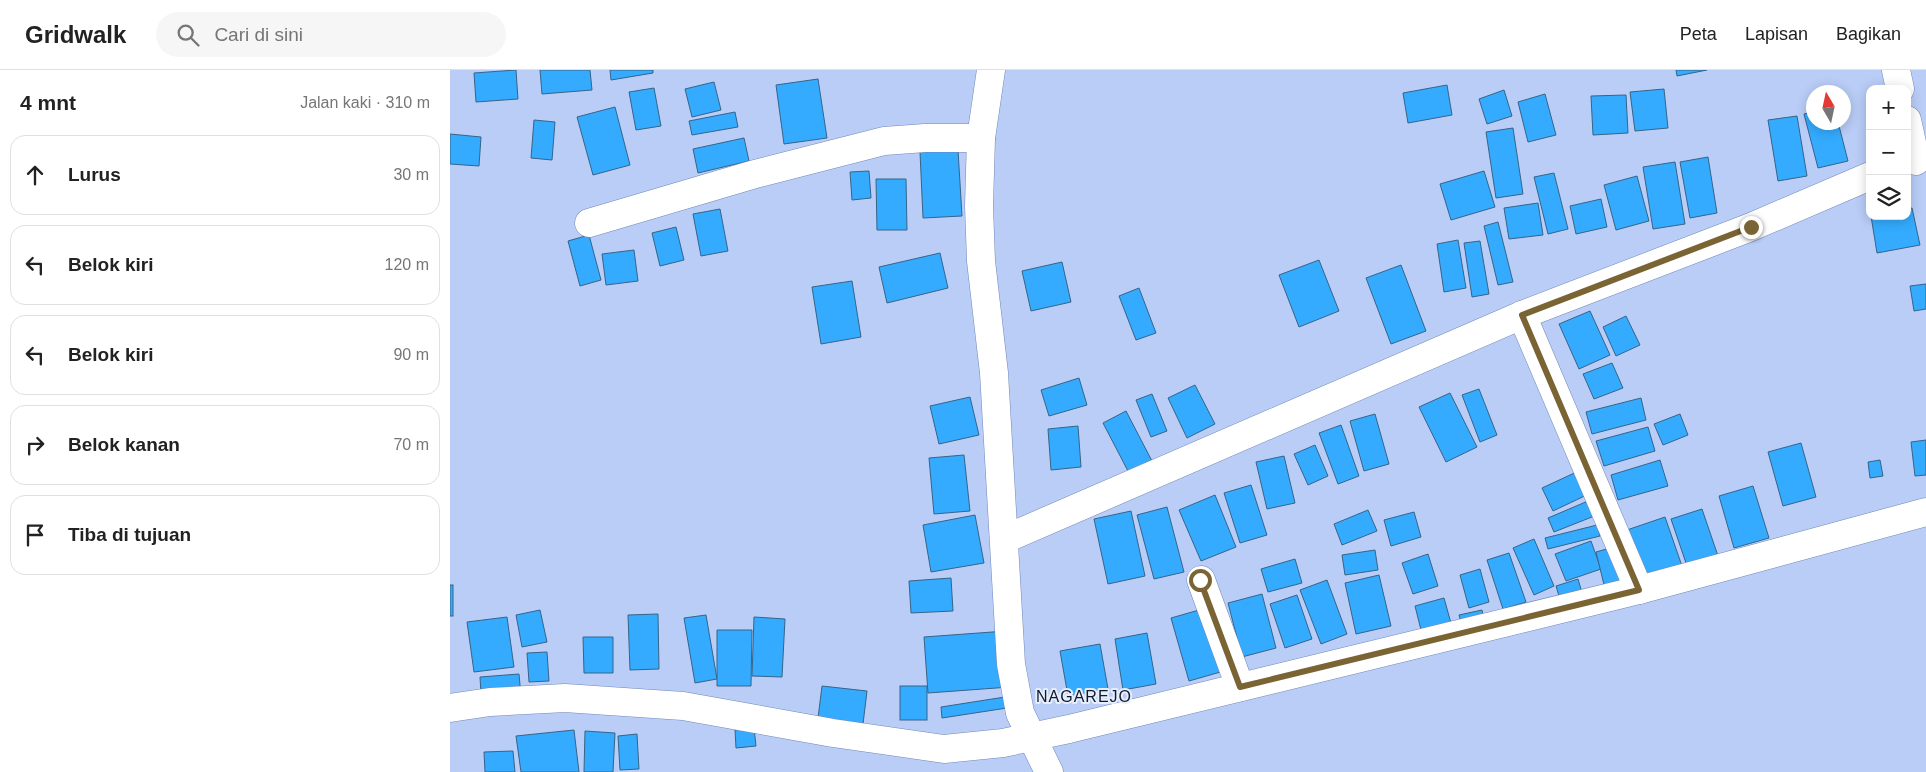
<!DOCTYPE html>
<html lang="id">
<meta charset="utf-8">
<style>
body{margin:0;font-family:Arial,sans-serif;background:#f6f6f6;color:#222}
.controls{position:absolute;right:15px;top:15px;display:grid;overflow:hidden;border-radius:10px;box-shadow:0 2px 12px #0003}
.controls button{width:45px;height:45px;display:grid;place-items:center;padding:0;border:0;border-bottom:1px solid #e0e0e0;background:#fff;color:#222;font:25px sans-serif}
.compass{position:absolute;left:1356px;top:15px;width:45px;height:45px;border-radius:50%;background:#fff;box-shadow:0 2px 12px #0003;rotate:351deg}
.stop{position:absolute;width:15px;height:15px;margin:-11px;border:4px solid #7b6434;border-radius:50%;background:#fff}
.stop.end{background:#7b6434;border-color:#fff;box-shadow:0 1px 5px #0008}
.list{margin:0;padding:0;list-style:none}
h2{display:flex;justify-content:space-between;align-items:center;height:65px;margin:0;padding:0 20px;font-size:21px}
h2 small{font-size:16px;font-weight:400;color:#767676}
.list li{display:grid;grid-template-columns:32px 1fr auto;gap:15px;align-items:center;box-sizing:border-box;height:80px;margin:0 10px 10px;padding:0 10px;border:1px solid #e0e0e0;border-radius:15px}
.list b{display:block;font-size:19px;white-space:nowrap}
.list em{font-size:16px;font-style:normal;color:#767676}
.icon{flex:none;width:28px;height:28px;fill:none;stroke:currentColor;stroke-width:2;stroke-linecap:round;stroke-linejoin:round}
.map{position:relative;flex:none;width:1476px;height:702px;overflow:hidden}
header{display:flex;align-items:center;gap:30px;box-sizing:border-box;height:70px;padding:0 25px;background:#fff;border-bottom:1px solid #e0e0e0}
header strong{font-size:24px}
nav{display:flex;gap:28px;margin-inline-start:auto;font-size:18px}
.search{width:350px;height:45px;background:#f6f6f6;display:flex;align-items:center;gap:12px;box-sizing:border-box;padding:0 18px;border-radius:28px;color:#767676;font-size:19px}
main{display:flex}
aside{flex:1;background:#fff}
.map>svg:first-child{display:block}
.building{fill:#34abfe;stroke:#366489}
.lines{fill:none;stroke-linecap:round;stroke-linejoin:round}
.minor-casing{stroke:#7188b8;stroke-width:29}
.minor{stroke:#fff;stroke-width:28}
.route{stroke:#7b6434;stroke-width:6}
.labels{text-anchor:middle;stroke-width:4;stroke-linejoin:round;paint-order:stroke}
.quarter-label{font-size:16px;letter-spacing:1px;fill:#10192b;stroke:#e6eefe}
</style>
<header>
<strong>Gridwalk</strong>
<div class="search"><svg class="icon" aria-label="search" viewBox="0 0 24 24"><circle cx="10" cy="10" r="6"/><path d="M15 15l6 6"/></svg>Cari di sini</div>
<nav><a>Peta</a><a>Lapisan</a><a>Bagikan</a></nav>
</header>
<main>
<aside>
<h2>4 mnt<small>Jalan kaki · 310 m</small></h2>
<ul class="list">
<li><svg class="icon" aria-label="ahead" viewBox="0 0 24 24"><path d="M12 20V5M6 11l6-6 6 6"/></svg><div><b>Lurus</b></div><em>30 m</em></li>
<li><svg class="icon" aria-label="left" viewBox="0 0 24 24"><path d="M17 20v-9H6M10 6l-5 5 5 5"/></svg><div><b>Belok kiri</b></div><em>120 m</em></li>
<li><svg class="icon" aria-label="left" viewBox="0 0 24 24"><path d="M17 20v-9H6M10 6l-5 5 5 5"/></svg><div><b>Belok kiri</b></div><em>90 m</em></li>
<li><svg class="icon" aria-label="right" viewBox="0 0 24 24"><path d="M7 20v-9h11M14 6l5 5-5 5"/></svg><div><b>Belok kanan</b></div><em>70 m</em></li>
<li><svg class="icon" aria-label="arrive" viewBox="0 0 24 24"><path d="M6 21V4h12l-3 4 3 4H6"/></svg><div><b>Tiba di tujuan</b></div></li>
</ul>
</aside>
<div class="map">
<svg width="1476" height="702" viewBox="0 0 1476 702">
<rect width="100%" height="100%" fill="#b9cdf7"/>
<!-- building -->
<g class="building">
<path d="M66,0L68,29L26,32L24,3Z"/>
<path d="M90,0H140L142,20L92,24Z"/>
<path d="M160,0H203V3L161,10Z"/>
<path d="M1226,0H1257L1227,6Z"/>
<path d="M368,9L377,68L334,74L326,15Z"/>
<path d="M264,12L271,40L242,47L235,19Z"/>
<path d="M997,15L1002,45L958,53L953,23Z"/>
<path d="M204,18L211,56L186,60L179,22Z"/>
<path d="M1214,19L1218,58L1185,61L1180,22Z"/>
<path d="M1054,20L1062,46L1037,54L1029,29Z"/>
<path d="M1095,24L1106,65L1078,72L1068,32Z"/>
<path d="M1176,25L1178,63L1143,65L1141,26Z"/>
<path d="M165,37L180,95L143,105L127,47Z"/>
<path d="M285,42L288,57L242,65L239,51Z"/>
<path d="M1364,42V52H1388L1398,91L1368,98L1354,44Z"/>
<path d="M1347,46L1357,106L1328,111L1318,50Z"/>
<path d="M84,50L105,52L102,90L81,88Z"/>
<path d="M1063,58L1073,124L1046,128L1036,62Z"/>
<path d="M0,64L31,67L29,96L0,94Z"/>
<path d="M294,68L299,91L248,103L243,79Z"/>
<path d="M508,80L512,146L473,148L470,82Z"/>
<path d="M1258,87L1267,143L1240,148L1230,92Z"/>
<path d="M1225,92L1235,154L1203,159L1193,97Z"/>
<path d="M419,101L421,128L402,130L400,102Z"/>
<path d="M1034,101L1045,137L1001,150L990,114Z"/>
<path d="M1104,103L1118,159L1098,164L1084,107Z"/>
<path d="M1187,106L1199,151L1166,160L1154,115Z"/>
<path d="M426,109H456L457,160H427Z"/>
<path d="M1151,129L1157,157L1126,164L1120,136Z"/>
<path d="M1088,133L1093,165L1059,169L1054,138Z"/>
<path d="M1462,138L1470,175L1427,183L1421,146H1457V139Z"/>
<path d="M270,139L278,181L251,186L243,144Z"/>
<path d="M1048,152L1063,212L1048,215L1034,156Z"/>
<path d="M226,157L234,190L210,196L202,163Z"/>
<path d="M139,165L151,210L130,216L118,171Z"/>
<path d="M1008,170L1016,218L994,222L987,174Z"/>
<path d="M1030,171L1039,224L1022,227L1014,173Z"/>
<path d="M184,180L188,211L156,215L152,184Z"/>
<path d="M490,183L498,218L437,233L429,197Z"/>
<path d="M869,190L889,241L849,257L829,205Z"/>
<path d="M612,192L621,232L581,241L572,201Z"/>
<path d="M951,195L976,261L941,274L916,208Z"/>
<path d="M402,211L411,267L371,274L362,217Z"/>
<path d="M1476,214V239L1464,241L1460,216Z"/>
<path d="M689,218L706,263L686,270L669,226Z"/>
<path d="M1140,241L1160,285L1129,299L1109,254Z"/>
<path d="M1176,246L1190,275L1166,286L1153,257Z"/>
<path d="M1162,293L1173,318L1144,329L1133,304Z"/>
<path d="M629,308L637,335L599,346L591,320Z"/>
<path d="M745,315L765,354L737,368L718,328Z"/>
<path d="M1029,319L1047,365L1030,372L1012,325Z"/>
<path d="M1000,323L1027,377L996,392L969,337Z"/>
<path d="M702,324L717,361L701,367L686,330Z"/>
<path d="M520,327L529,365L489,374L480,336Z"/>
<path d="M1191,328L1196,350L1142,364L1136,342Z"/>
<path d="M676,341L702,391L679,403L653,353Z"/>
<path d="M925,344L939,394L914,401L900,351Z"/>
<path d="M1230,344L1238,365L1213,375L1204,354Z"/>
<path d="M891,355L909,406L888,414L869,363Z"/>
<path d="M628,356L631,397L601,400L598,359Z"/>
<path d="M1198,357L1205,381L1154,396L1146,371Z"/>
<path d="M1476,370V405L1465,406L1461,372Z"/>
<path d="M1351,373L1366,427L1333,436L1318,382Z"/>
<path d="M865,375L878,406L858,415L844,384Z"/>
<path d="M514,385L520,441L484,444L479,388Z"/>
<path d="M834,386L845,433L817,439L806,392Z"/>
<path d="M1210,390L1218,416L1168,430L1161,405Z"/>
<path d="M1430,390L1433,406L1420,408L1418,392Z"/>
<path d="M1133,399L1143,422L1103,441L1092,418Z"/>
<path d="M801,415L817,465L790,473L774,423Z"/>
<path d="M1303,416L1319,468L1284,478L1269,426Z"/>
<path d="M765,425L786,477L751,491L729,440Z"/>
<path d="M1145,428L1152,443L1104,462L1098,448Z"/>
<path d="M717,437L734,502L704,509L687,445Z"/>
<path d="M1252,439L1268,486L1237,496L1221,449Z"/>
<path d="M918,440L927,461L892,475L884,454Z"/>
<path d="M681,441L695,506L658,514L644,449Z"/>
<path d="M964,442L971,467L941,476L934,450Z"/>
<path d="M525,445L534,493L481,502L473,455Z"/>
<path d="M1215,447L1233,499L1192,513L1174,461Z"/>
<path d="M1147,455L1150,466L1098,479L1095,468Z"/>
<path d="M1084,469L1104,516L1084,525L1063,478Z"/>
<path d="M1141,471L1151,499L1116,511L1105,484Z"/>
<path d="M1167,476L1177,518L1156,523L1146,482Z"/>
<path d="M925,480L928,500L895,505L892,485Z"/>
<path d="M1059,483L1076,532L1053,539L1037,490Z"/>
<path d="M978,484L988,516L963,524L952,493Z"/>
<path d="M845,489L852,513L818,522L811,499Z"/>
<path d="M1030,499L1039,532L1019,538L1010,505Z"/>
<path d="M929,505L941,556L906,564L895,513Z"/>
<path d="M501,508L503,541L461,543L459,511Z"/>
<path d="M1128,509L1133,526L1111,533L1106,516Z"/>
<path d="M877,510L897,564L871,574L850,520Z"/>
<rect x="0" y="515" width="3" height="31"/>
<path d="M812,524L826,578L792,587L778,533Z"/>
<path d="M847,525L862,569L835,578L820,534Z"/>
<path d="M994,528L1004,564L974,572L965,536Z"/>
<path d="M756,538L774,601L739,611L721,548Z"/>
<path d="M90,540L97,572L72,577L66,545Z"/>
<path d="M1032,540L1037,563L1015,568L1009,545Z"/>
<path d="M208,544L209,599L180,600L178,545Z"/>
<path d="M256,545L267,609L245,613L234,548Z"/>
<path d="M57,547L64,597L24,602L17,552Z"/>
<path d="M304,547L335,549L332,607L302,606Z"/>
<path d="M267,560H302L301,616H267Z"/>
<path d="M556,561L560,617L478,623L474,567Z"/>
<path d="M697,563L706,614L673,620L665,569Z"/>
<path d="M133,567H163V603H134Z"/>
<path d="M650,574L658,619L618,626L610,581Z"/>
<path d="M97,582L99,611L79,612L77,583Z"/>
<path d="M69,604L72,637L32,641L30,607Z"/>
<path d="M372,616L417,621L413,654L368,648Z"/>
<rect x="450" y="616" width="27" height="34"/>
<path d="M555,627L557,638L492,648L491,637Z"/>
<path d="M304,658L306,676L286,678L285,660Z"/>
<path d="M124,660L129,702H71L66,666Z"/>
<path d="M135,661L165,663L163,702H134Z"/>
<path d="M187,664L189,699L170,700L168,666Z"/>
<path d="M63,681L65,702H35L34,682Z"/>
</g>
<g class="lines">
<!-- minor casing -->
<g class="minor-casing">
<g id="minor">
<path d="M541,0L531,68L529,136L531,191L544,303L561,594L570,643L599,702"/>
<path d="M1446,0L1450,19"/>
<path d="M1457,50L1466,91"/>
<path d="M139,153L305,104L434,71L475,68H531"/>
<path d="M1072,245L1189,520"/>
<path d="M555,469L1072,245L1301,157L1420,106"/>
<path d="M751,510L790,617"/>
<path d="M0,638L40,632L115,628L233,636L383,663L494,679L553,673L619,659L1189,520L1476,442"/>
</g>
</g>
<!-- minor -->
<use href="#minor" class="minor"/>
</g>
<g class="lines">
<!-- route -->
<path class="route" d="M750,510L790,617L1189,520L1072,245L1301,157"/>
</g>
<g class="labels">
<!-- quarter labels -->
<g class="quarter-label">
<text x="634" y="632">NAGAREJO</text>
</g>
</g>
</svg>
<div class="controls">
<button>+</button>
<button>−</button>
<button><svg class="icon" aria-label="layers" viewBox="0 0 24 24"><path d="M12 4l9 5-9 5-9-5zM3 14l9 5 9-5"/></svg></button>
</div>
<svg class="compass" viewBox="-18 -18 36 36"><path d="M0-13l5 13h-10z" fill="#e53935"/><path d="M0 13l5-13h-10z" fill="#767676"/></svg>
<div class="stop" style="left:750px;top:510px"></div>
<div class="stop end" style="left:1301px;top:157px"></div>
</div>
</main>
